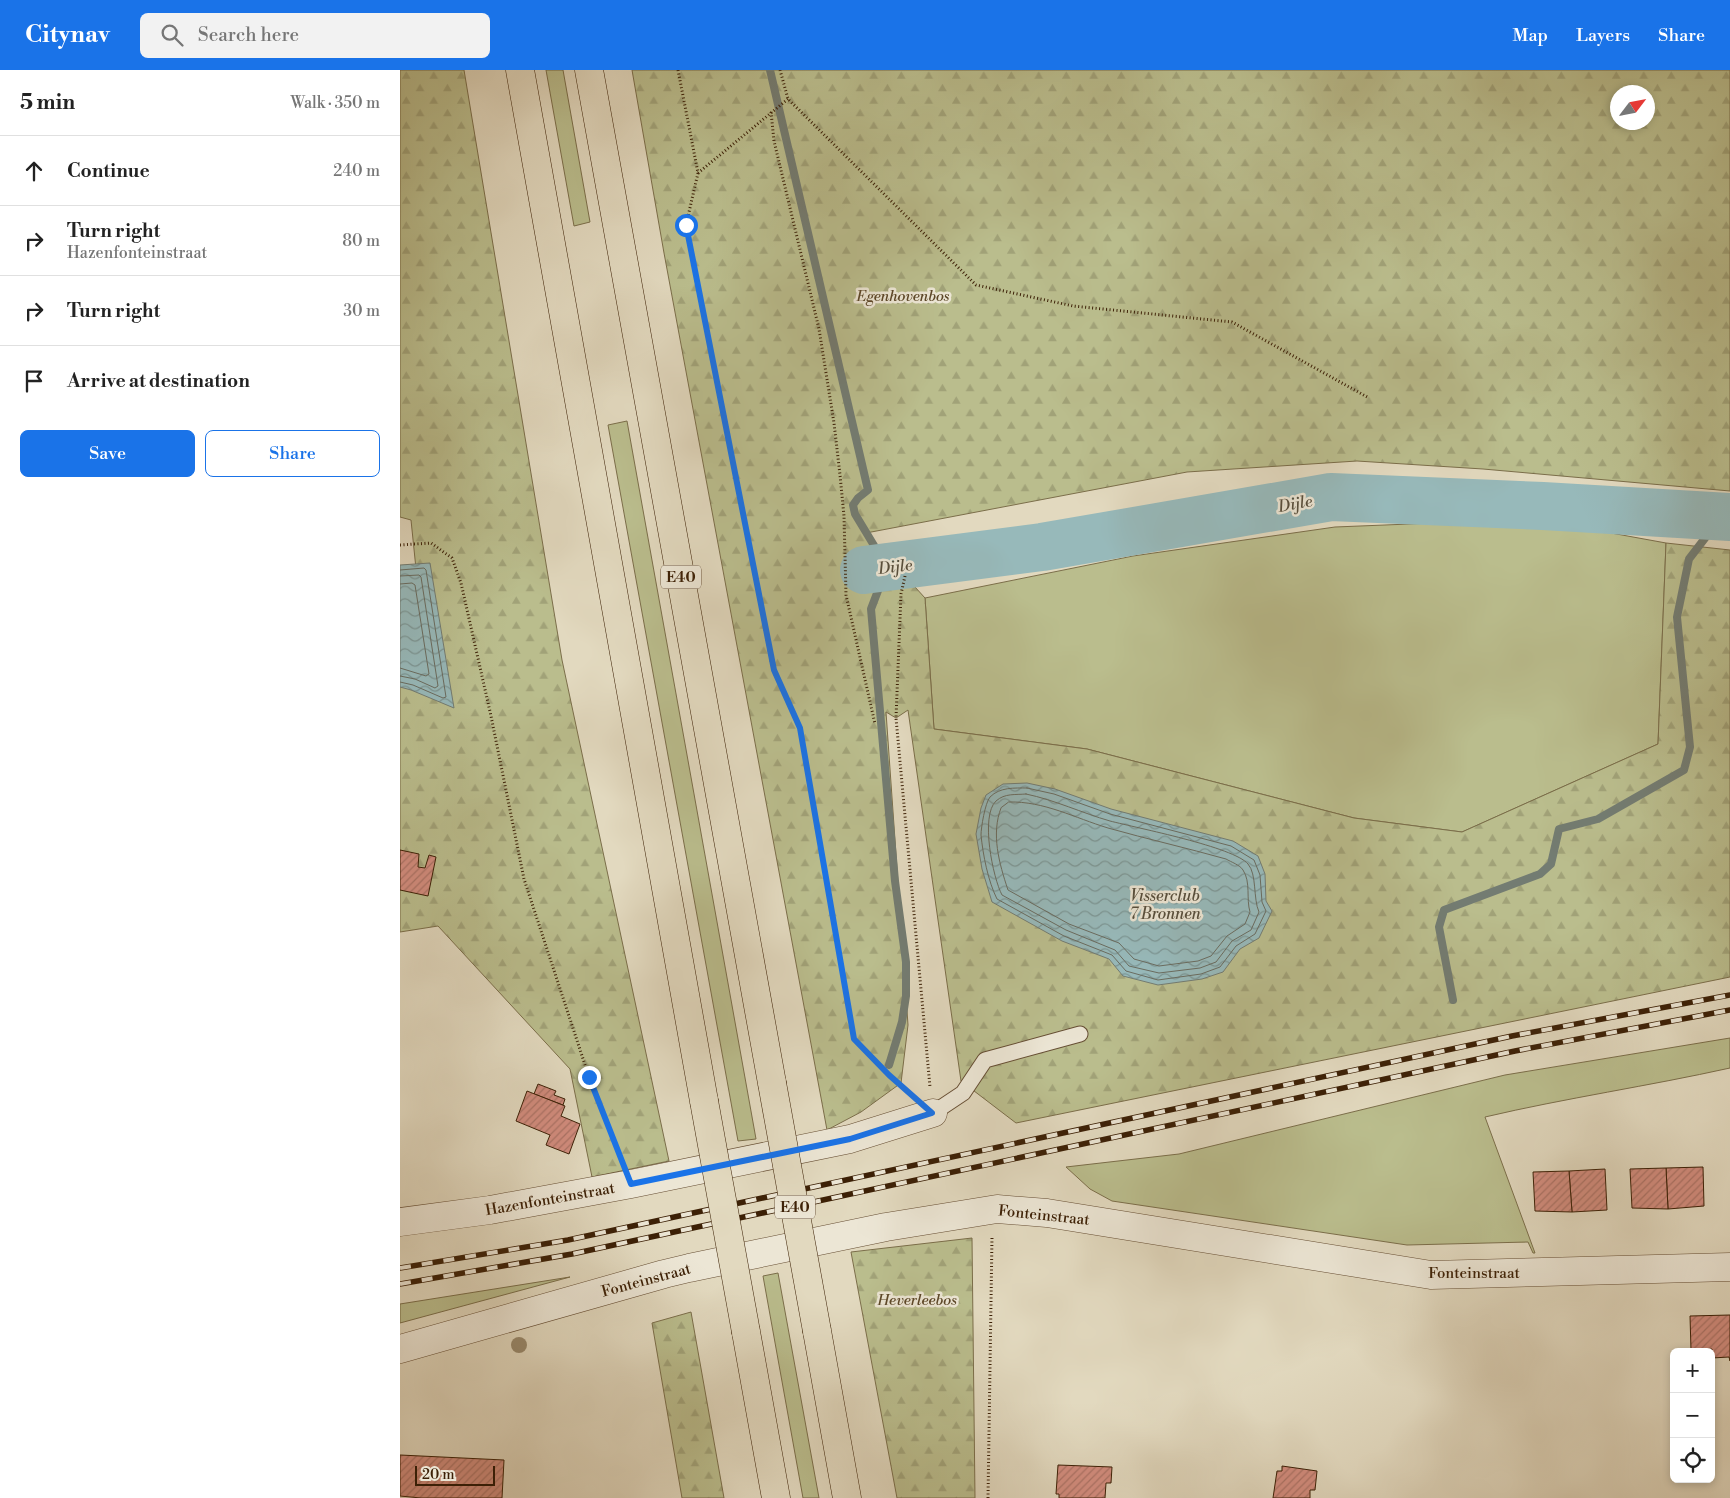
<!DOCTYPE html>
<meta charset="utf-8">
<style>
body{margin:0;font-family:"Libre Bodoni",serif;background:#f2f2f2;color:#222}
.controls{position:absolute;right:15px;bottom:15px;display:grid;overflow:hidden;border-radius:8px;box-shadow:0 2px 8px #0003}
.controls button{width:45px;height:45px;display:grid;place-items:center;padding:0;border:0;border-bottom:1px solid #e0e0e0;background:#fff;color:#222;font:25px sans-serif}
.compass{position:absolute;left:1210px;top:15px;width:45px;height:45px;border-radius:50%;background:#fff;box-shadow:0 2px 8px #0003;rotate:58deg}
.scale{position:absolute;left:15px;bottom:12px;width:80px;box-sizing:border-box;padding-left:5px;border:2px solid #3c2006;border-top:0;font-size:14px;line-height:18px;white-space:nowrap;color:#3c2006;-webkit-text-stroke:4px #ece6d5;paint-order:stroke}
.stop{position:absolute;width:15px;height:15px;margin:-11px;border:4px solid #1a73e8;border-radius:50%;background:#fff}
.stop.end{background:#1a73e8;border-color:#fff;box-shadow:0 1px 5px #0008}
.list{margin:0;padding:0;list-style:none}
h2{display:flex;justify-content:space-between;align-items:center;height:65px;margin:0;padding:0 20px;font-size:21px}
h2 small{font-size:16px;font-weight:400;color:#767676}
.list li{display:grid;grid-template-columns:32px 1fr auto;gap:15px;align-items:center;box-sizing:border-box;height:70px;padding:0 20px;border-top:1px solid #e0e0e0}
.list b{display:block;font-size:19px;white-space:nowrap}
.list p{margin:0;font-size:16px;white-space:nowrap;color:#767676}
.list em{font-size:16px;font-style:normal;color:#767676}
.actions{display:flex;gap:10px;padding:15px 20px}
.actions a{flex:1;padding:11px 0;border:1px solid #1a73e8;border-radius:8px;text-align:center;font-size:18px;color:#1a73e8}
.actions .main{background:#1a73e8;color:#fff}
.icon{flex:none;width:28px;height:28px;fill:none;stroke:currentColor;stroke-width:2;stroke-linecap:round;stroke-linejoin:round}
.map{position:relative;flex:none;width:1330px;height:1428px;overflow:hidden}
header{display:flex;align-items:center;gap:30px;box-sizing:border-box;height:70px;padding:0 25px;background:#1a73e8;color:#fff}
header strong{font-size:24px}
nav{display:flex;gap:28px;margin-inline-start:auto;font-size:18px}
.search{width:350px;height:45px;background:#f2f2f2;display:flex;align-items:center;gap:12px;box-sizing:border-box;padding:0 18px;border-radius:8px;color:#767676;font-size:19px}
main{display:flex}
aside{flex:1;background:#fff}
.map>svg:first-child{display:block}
.green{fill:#babd8d;stroke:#7b6e4a}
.forest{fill:url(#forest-firs);stroke:#7b6e4a;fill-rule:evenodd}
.water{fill:url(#water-waves);stroke:#737c72}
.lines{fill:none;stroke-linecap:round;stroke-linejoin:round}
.shore{stroke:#6a6c60;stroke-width:1}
.stream{stroke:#737c72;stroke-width:8}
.river{stroke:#97b9ba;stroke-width:48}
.building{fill:url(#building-hatch);stroke:#3c2006}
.service-casing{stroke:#664e34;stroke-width:17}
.minor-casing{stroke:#664e34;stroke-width:29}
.motorway-casing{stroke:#3c2006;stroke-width:29}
.path{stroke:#3c2006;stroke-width:3;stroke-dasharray:1 2.5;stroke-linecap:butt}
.service{stroke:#ece6d5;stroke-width:15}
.minor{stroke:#ece6d5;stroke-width:28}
.motorway{stroke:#e2d9bf;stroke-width:28}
.rail-casing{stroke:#3c2006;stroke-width:5.5}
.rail{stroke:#ece6d5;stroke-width:4;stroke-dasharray:11;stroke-linecap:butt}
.motorway-bridge-casing{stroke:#3c2006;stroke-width:29;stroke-linecap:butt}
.motorway-bridge{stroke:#e2d9bf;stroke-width:28}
.tree{fill:#98896c}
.route{stroke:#1a73e8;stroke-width:6}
.labels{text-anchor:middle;stroke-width:5;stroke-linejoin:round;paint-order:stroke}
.shield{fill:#ece6d5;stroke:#715b44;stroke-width:1}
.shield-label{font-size:14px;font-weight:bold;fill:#3c2006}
.park-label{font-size:15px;font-style:italic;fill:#5c4728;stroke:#ece6d5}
.street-label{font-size:15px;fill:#3c2006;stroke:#ece6d5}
.water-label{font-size:16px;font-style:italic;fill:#574e3c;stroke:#ece6d5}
</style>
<header>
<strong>Citynav</strong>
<div class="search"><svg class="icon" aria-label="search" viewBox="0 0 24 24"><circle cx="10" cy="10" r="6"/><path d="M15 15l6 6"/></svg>Search here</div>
<nav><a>Map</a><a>Layers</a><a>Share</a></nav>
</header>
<main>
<aside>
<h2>5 min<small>Walk · 350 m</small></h2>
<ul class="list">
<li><svg class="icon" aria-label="ahead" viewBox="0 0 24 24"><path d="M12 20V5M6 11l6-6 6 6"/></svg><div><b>Continue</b></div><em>240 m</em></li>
<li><svg class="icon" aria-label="right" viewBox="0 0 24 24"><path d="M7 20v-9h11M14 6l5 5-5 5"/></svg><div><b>Turn right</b><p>Hazenfonteinstraat</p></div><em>80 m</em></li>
<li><svg class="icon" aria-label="right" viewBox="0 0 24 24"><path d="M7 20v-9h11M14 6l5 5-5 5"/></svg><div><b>Turn right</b></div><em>30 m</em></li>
<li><svg class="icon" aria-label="arrive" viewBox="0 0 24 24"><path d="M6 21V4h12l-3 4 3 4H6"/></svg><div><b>Arrive at destination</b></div></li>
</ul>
<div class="actions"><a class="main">Save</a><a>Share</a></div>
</aside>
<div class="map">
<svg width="1330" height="1428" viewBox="0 0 1330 1428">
<defs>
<pattern id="forest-firs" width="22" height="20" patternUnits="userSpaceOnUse" patternTransform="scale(1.25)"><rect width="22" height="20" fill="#babd8d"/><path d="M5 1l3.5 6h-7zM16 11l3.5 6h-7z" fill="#a1a278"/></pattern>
<pattern id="water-waves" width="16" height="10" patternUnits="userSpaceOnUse" patternTransform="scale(1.25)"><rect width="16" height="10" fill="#97b9ba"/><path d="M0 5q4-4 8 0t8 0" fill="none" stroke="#7c9695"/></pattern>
<pattern id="building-hatch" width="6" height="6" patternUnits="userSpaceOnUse" patternTransform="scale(1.25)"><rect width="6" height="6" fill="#d38d7f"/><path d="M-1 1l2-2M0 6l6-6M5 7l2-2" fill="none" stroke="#ac7366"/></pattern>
</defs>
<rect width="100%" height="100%" fill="#e2d9bf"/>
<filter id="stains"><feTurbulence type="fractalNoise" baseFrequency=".004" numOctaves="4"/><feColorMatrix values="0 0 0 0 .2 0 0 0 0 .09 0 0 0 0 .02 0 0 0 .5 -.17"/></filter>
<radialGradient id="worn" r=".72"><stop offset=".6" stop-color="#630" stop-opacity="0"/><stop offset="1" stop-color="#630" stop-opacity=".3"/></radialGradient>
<!-- green -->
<g class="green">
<path d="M146,0H163L190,152L174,156Z"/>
<path d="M227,351L356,1069L338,1071L208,355Z"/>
<path d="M1134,449L1266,473L1258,674L1062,762L954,748L687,679L534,659L525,528L733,486L935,457Z"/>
<path d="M1330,968V998C1249,1016 1166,1028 1085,1047L1135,1183H1133L1128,1172L1007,1175L712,1131L690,1119L666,1097L779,1084L1105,1005Z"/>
<path d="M378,1203L419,1428H403L363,1206Z"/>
<path d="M170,1207L0,1253V1234Z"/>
</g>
<!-- forest -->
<g class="forest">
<path d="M0,0H64L162,590L269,1091L192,1107L170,999L38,856L0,862V610L27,606L11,450L0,447Z"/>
<path d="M232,0H1330V421L1083,399L957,391L787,402L466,463L525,528L534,659L687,679L954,748L1062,762L1258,674L1266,473L1330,480V907L616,1053L561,1011L508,640L496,648L486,642L508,955L501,1013L461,1042L427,1060L264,183ZM1218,22H1248V52H1218Z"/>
<path d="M572,1168L575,1428H497L451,1182Z"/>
<path d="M291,1242L324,1428H282L252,1253Z"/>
</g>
<!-- water -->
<g class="water">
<path d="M30,493L54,638L11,620L0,617V495Z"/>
<path d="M627,713L655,719L711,739L833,771L858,786L865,804L866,831L872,841L859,868L840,879L823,902L802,909L758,915L723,906L709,889L662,871L592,832L582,799L576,764L581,738L586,725L603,714Z"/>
</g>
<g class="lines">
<!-- shore -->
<g class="shore">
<path d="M0,500L24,498L26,500L46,627L43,628L13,615L0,612"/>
<path d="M0,506L19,505L21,507L38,616L35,618L15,609L0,606"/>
<path d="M0,514L12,513L15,515L29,604L26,606L0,598"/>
<path d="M627,718L654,724L710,744L831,776L854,790L860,805L862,832L866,841L855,864L836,876L820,897L801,904L758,910L726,901L712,885L664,866L597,829C588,811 583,785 581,765C581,758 585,733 590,727C600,717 614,718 627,718Z"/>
<path d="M626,724C655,730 682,743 710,751C737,758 834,777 848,794C857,804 853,829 859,842L851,860L832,871L816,892L800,898L759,903L729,896L715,880L666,860L602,825C593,808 580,746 596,731C605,723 615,725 626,724Z"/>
<path d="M609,732C644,731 675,748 708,758C747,769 787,778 826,789C831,792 840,795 843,800C851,812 846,829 850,842L845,854L827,866L811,886L798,891L759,896L734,889L719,873L669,854L608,820C599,793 591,764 601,738Z"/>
</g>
<!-- stream -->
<g class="stream">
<path d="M370,0L468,420L458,428L453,435L455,444L487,497L471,539L495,811L506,892V926L502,952L489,995"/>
<path d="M1053,930L1039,857L1044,840L1140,804L1151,794L1159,759L1198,749L1284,700L1290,677L1277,547L1289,489L1322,446"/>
</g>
<!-- river -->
<path class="river" d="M464,500L642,477L931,427L1143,436L1330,447"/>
</g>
<!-- building -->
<g class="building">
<path d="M0,780L19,784L18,797L25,798L29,785L36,787L28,826L0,820Z"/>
<path d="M138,1014L156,1021L154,1025L165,1029L163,1035L134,1024Z"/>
<path d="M127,1021L165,1036L161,1046L180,1054L169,1084L146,1075L150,1065L116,1051Z"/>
<path d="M1303,1097L1304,1136L1268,1139L1266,1098Z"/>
<path d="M1266,1098L1268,1139L1232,1138L1230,1099Z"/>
<path d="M1205,1099L1207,1140L1172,1142L1169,1101Z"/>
<path d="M1169,1101L1172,1142L1135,1141L1133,1102Z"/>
<path d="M1330,1245V1291L1329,1287L1312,1288V1279L1291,1280L1290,1246Z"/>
<path d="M0,1385L104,1390L102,1428H21L0,1426Z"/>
<path d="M658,1395L712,1397L711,1413H706L705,1428H659V1424H656Z"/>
<path d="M882,1396L917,1401L915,1420H910V1428H873L877,1401H882Z"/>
</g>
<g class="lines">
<!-- service casing -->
<g class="service-casing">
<path id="service" d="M533,1043L563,1023L585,990L680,964"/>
</g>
<!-- minor casing -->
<g class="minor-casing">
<g id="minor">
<path d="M0,1152L90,1140L231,1114L450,1069L533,1043"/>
<path d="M0,1279L264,1204L289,1198L486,1157L597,1139L647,1143L1031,1205L1330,1197"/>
</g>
</g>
<!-- motorway casing -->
<g class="motorway-casing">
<g id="motorway">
<path d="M120,0L304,1031"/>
<path d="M189,0L372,1013"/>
<path d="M417,1261L447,1428"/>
<path d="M346,1262L376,1428"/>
</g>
</g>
<!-- path -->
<g class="path">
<path d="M278,0L298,103L286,155L373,600L400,658L454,969L489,1005L509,1023"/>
<path d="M380,0L388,29L576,215L673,236L832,252L969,328"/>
<path d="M371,42L374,71L419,259L434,353L440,405L444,446L446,525L475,654"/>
<path d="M298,103L388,29"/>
<path d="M0,475L31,473L52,488L61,513L91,646L124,809L189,1007L221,1088"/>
<path d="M505,506L501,524L496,648L530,1017"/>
<path d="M588,1428L592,1166"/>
</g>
<!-- service -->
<use href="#service" class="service"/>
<!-- minor -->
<use href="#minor" class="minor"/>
<!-- motorway -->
<use href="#motorway" class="motorway"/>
<!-- rail casing -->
<g class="rail-casing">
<g id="rail">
<path d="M0,1198L168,1170L1112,966L1330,925"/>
<path d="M0,1214L172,1184L1115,981L1330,940"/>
</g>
</g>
<!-- rail -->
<use href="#rail" class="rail"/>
<!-- motorway-bridge casing -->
<g class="motorway-bridge-casing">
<g id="motorway-bridge">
<path d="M372,1013L417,1261"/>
<path d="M304,1031L346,1262"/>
</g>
</g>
<!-- motorway-bridge -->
<use href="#motorway-bridge" class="motorway-bridge"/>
</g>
<!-- trees -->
<circle class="tree" cx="119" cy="1275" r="8"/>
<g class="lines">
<!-- route -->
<path class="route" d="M189,1007L231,1114L450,1069L532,1043L489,1005L454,969L400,658L374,600L286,155"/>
</g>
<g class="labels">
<!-- shield labels -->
<g class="shield">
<rect x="261" y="495.5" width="40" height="23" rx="4"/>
<rect x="375" y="1125.5" width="40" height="23" rx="4"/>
</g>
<g class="shield-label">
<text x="281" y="512">E40</text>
<text x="395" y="1142">E40</text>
</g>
<!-- park labels -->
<g class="park-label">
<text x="503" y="231">Egenhovenbos</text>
<text x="517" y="1235">Heverleebos</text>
</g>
<!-- street labels -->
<g class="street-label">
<text transform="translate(150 1129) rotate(-10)" y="5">Hazenfonteinstraat</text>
<text transform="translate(644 1145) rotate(6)" y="5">Fonteinstraat</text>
<text x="1074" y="1208">Fonteinstraat</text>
<text transform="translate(246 1210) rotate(-15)" y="5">Fonteinstraat</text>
</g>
<!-- water labels -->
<g class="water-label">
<text transform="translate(895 433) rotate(-10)" y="6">Dijle</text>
<text transform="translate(495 496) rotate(-7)" y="6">Dijle</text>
<text x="765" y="831">Visserclub<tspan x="765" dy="18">7 Bronnen</tspan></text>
</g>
</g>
<rect width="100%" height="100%" filter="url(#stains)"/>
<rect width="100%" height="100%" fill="url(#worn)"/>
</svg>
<div class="controls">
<button>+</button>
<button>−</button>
<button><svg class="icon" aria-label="locate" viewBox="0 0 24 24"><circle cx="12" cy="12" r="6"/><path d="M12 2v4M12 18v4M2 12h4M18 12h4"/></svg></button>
</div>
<svg class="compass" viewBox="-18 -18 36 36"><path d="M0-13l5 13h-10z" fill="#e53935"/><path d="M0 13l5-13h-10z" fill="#767676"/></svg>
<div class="scale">20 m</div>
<div class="stop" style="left:286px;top:155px"></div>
<div class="stop end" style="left:189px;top:1007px"></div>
</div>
</main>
